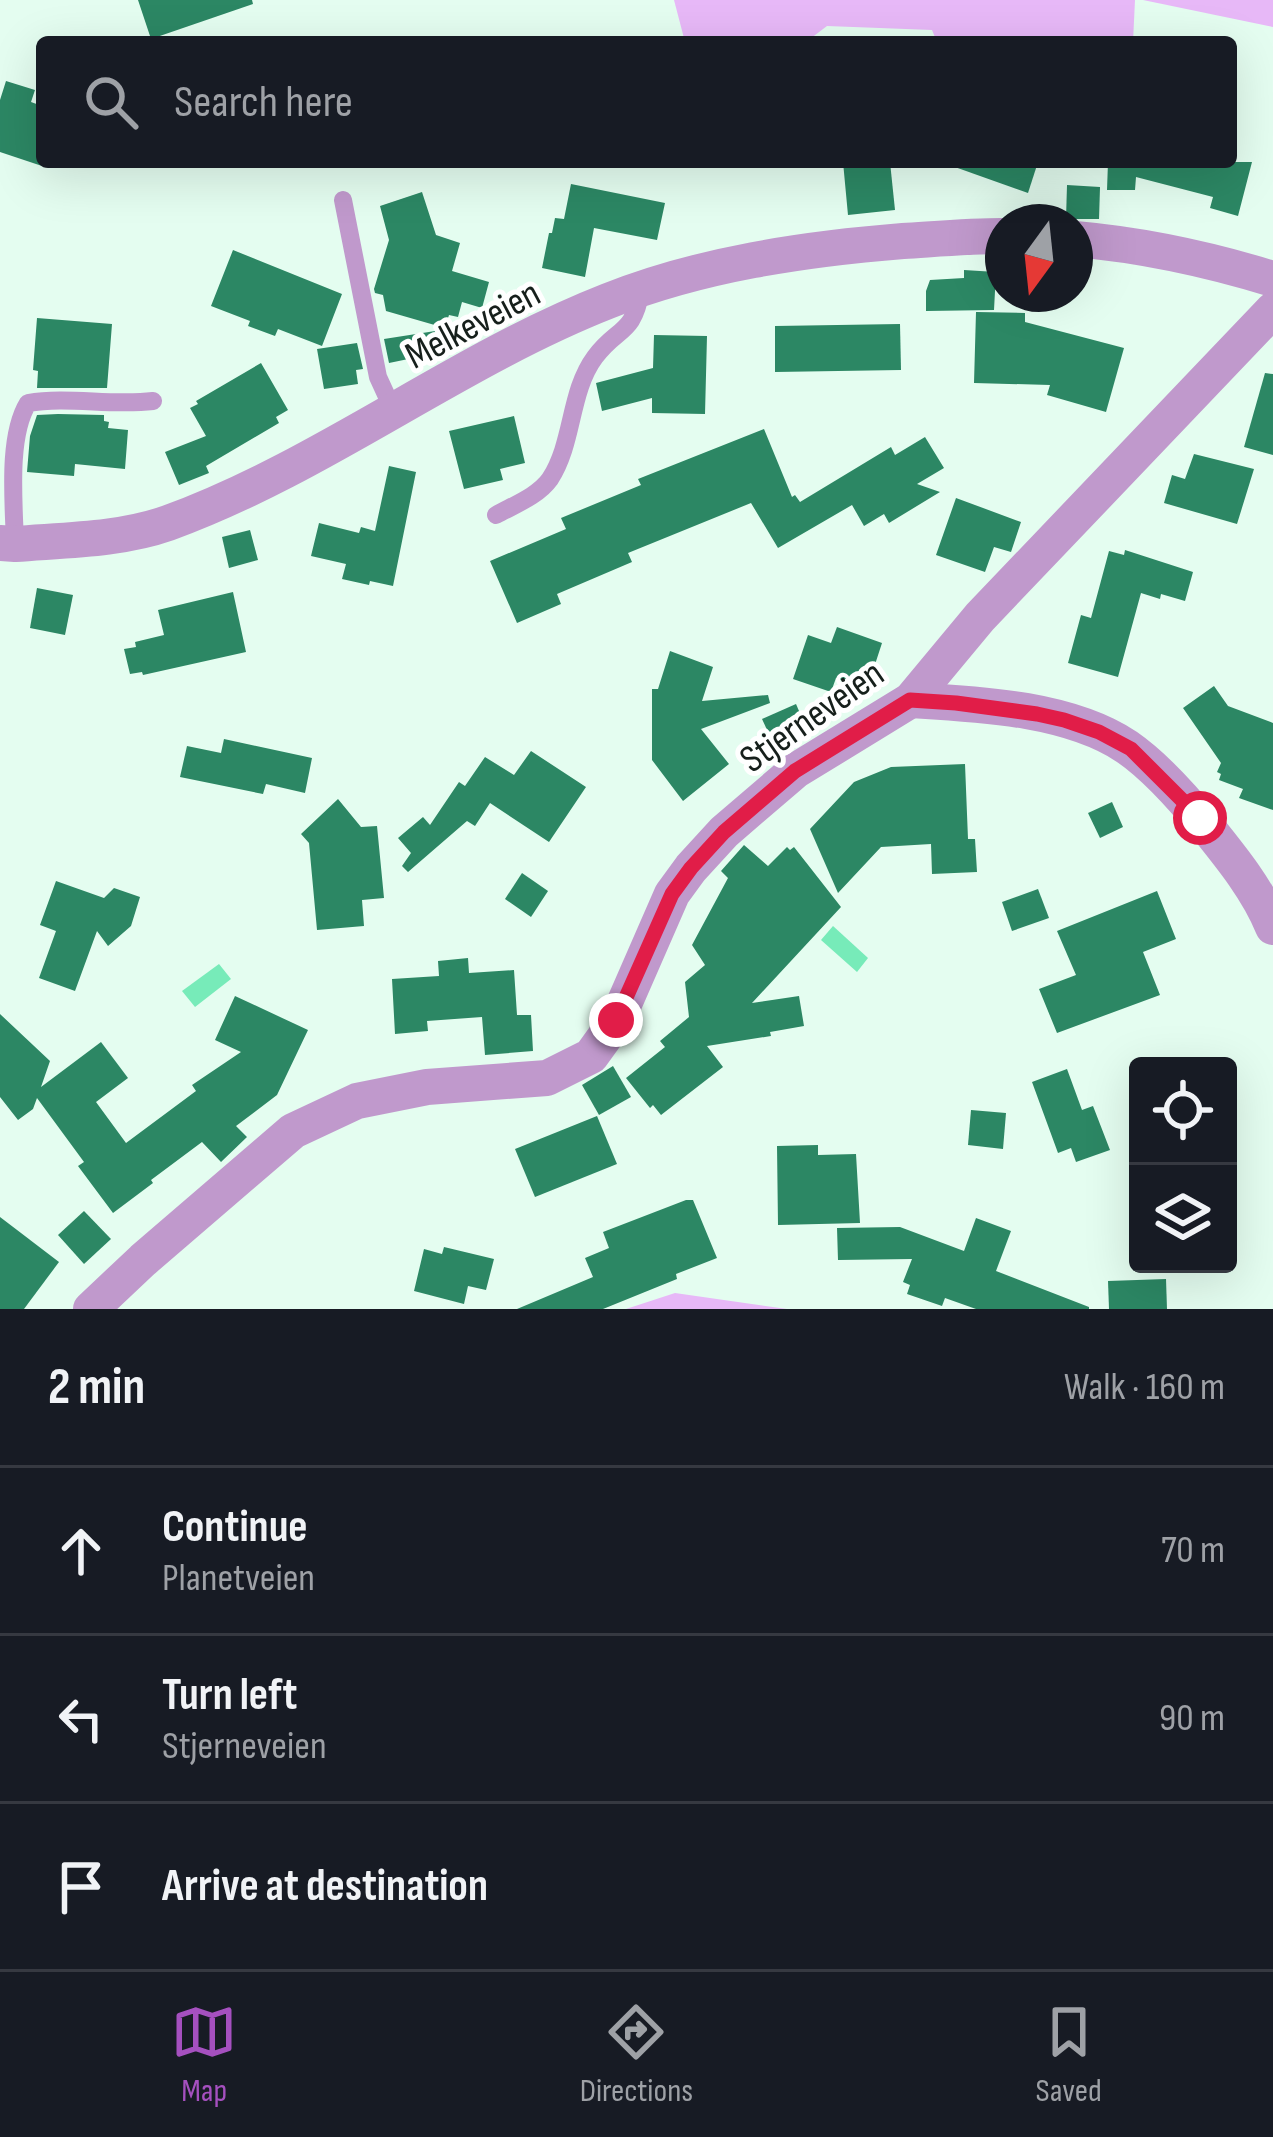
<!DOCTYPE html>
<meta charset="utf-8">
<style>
body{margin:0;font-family:"Sofia Sans Condensed",sans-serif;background:#20242c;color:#f1f3f6}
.controls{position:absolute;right:36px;bottom:36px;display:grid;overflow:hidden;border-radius:12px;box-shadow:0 12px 48px #0002}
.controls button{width:108px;height:108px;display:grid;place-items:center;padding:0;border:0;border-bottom:3px solid #363941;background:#171b24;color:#f1f3f6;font:60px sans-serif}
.compass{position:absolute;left:985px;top:204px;width:108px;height:108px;border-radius:50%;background:#171b24;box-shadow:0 12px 48px #0002;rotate:195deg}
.stop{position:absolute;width:36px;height:36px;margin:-27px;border:9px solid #e11d48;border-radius:50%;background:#fff}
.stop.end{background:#e11d48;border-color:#fff;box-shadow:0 3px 12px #0008}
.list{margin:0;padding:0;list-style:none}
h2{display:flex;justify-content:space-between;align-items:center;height:156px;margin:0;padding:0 48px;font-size:51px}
h2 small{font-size:39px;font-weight:400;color:#9ea1a6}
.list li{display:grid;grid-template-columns:78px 1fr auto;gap:36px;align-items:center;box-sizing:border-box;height:168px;padding:0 48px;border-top:3px solid #363941}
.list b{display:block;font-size:45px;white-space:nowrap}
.list p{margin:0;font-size:39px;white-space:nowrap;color:#9ea1a6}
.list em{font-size:39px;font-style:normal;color:#9ea1a6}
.icon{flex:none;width:66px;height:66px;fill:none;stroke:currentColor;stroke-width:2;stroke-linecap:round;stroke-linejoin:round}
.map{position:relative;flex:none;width:1273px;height:1309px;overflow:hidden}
.search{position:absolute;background:#171b24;box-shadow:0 12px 48px #0002;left:36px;right:36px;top:36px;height:132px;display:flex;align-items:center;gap:30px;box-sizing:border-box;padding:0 42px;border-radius:12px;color:#9ea1a6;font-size:45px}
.sheet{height:660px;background:#171b24}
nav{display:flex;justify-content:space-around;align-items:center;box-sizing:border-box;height:168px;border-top:3px solid #363941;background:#171b24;font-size:33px;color:#9ea1a6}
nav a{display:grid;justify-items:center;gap:6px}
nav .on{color:#a550bf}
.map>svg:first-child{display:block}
.green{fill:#e7b8f7}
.water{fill:#77ebb9}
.building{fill:#2c8764}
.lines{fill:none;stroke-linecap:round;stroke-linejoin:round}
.lane{stroke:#c099cc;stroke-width:18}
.street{stroke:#c099cc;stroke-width:36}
.route{stroke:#e11d48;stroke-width:15}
.labels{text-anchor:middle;stroke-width:10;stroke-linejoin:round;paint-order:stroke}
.street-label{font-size:39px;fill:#161f1b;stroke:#fff}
</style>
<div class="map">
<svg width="1273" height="1309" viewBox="0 0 1273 1309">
<rect width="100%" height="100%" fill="#e4fdf0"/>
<!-- green -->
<g class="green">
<path d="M674,0H1135L1133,42H937L932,30L827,26L806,42H685Z"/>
<path d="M1143,0H1273V27Z"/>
<path d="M675,1293L787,1309H626Z"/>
</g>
<!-- water -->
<g class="water">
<path d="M833,926L868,958L857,972L821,940Z"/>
<path d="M219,964L231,979L195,1007L182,991Z"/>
</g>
<!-- building -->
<g class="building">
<path d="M138,0H252L253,4L151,39Z"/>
<path d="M6,81L35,90L31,102L42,106V166L0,152V100Z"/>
<path d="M843,162H890L895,210L848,215Z"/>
<path d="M952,162H1038L1028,193L952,166Z"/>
<path d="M1108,162H1252L1238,216L1210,208L1213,197L1136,177L1135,190H1107Z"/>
<path d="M571,184L665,203L657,240L594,228L585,277L542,268L549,233H552L555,218L564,219Z"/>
<path d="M1067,185L1100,187L1099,219H1066Z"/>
<path d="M422,192L436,235L460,243L452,271L489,282L482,308L462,302L458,317L449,315L445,328L386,311L383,295L375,293L374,289L389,240L380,206Z"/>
<path d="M233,250L342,294L322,346L278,329L275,336L248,326L250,321L211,306Z"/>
<path d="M964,270L996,272L994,310L926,311V291L930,280L964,278Z"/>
<path d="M976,312L1025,313V322L1124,348L1106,412L1047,395L1050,385L974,383Z"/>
<path d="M37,318L112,324L107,388H37L38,371L33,370Z"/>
<path d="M900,324L901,370L775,372V326Z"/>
<path d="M448,329L452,350L389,363L384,339Z"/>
<path d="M654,335L707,336L705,414L652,413V398L602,411L596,383L653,368Z"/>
<path d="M357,343L363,369L356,370L358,384L324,389L317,349Z"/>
<path d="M261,363L288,410L276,417L279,423L206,466L209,473L179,485L165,452L206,436L190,408L198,404L196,401Z"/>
<path d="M1265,373L1273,374V455L1244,447Z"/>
<path d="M58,414L104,415V421L109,422L108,428L128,430L125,469L75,464L74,476L27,472L30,436L37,415Z"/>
<path d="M514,416L525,463L500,469L503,480L464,489L449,431Z"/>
<path d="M764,429L792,497L795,495L800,502L891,447L895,455L925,437L944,468L917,484L940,492L889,523L884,514L864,526L852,505L778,548L751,503L628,553L632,562L557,594L561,604L517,623L490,561L566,529L561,518L641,485L638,479Z"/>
<path d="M1194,454L1254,469L1237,524L1164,503L1172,475L1185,479Z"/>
<path d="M389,466L416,472L393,586L370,581L369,585L342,579L346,564L311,556L319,523L359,533L361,527L375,531Z"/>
<path d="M956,498L1021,522L1011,552L994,547L985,572L936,555Z"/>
<path d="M250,530L258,560L229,568L222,537Z"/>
<path d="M1125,550L1193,572L1185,601L1161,594L1160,599L1141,593L1118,677L1068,663L1081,615L1091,618L1109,551L1124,555Z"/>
<path d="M37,588L73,595L65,635L30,628Z"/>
<path d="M233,592L246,652L143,675L142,672L130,674L124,649L136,647L135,642L164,635L158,610Z"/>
<path d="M837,627L882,643L867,689L836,678L831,692L793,679L808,635L831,643Z"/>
<path d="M670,651L713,667L702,701L768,695L770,703L701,729L729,764L683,801L652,760V689H658Z"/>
<path d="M1214,686L1228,706L1273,723V810L1239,798L1243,789L1219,780L1221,774L1217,772L1221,763L1183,708Z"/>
<path d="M796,704L808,732L775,747L762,719Z"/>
<path d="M224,739L312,758L305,793L266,784L263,794L180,777L187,746L221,753Z"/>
<path d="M531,751L586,787L549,842L490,803L475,826L467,821L408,872L402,866L411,853L398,838L423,817L430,825L459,782L465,786L485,757L514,775Z"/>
<path d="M965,764L968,839H975L977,872L932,874L931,844L881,847L838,893L810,829L854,782L891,767Z"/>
<path d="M338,799L361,827L377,826L384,898L362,900L364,926L317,930L309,843L301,834Z"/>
<path d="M1112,802L1123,827L1100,838L1088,813Z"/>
<path d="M744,845L768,866L787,847L790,850L794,847L841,907L752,1003L799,996L804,1026L770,1032L771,1036L707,1046L723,1067L661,1115L653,1105L650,1108L626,1078L665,1047L660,1041L689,1017L685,982L705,965L692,945L728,878L721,871Z"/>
<path d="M522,873L548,891L531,917L505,899Z"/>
<path d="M56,881L104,898L114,888L140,897L131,926L108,946L97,931L75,991L39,978L56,931L40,925Z"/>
<path d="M1038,889L1049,918L1012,931L1002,902Z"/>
<path d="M1157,891L1176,939L1143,952L1160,995L1057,1033L1039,989L1076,975L1057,931Z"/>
<path d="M468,958L469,973L514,970L517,1015H531L533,1051L485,1055L482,1017L427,1021L428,1031L395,1034L392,979L439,976L438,961Z"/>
<path d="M235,996L308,1030L277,1095L236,1126L247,1137L221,1162L202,1142L151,1180L153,1183L113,1213L78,1166L84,1162L37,1098L33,1109L18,1120L0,1097V1014L50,1061L41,1087L101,1042L128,1078L96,1102L126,1143L196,1091L192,1085L241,1052L215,1040Z"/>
<path d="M613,1066L631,1097L599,1115L582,1085Z"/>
<path d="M1067,1069L1082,1110L1093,1106L1110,1150L1076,1162L1071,1148L1058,1153L1032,1082Z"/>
<path d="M971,1110L1006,1113L1003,1149L968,1145Z"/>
<path d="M597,1116L617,1164L535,1197L515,1149Z"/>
<path d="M818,1145V1155L856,1154L860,1223L778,1225L777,1146Z"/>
<path d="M686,1200H693L717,1258L676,1274L677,1279L603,1309H517L593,1277L585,1258L609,1248L603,1232Z"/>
<path d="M84,1211L111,1239L84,1264L58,1235Z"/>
<path d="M0,1217L59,1262L24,1309H0Z"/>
<path d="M976,1218L1011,1231L996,1271L1089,1307V1309H976L945,1298L942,1306L907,1294L910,1285L903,1282L912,1259L838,1260L837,1228L900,1227L964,1251Z"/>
<path d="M444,1247L494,1259L486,1290L468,1286L464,1304L414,1291L424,1249L442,1254Z"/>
<path d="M1166,1279L1167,1309H1109L1108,1281Z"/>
</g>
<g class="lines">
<!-- lane -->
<g class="lane">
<path d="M343,200L378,377L394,412"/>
<path d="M496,515C514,505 538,496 550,479C574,442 569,392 595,357C618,326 633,336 641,290"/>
<path d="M15,544C14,504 7,437 28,403C67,396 111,406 153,401"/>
</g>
<!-- street -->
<g class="street">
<path d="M1075,239C1143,245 1208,259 1273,279"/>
<path d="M0,543L15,544C65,540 120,540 168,523C324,466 455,361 608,301C701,264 804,249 903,241C936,239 970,236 1003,236"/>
<path d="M911,700C978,704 1069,708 1127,747C1156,767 1184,799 1206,826C1231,857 1258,890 1273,927"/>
<path d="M91,1309L143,1260L293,1131L357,1101L427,1087L547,1078L591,1056L617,1020L672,894L691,868L724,832L795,771L911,700L980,617L1273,310"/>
</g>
</g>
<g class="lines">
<!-- route -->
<path class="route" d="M616,1020L672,894L691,868L724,832L795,771L910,700L956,703L1037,714L1064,720L1099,732L1131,749L1200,818"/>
</g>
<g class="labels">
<!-- street labels -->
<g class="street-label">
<text transform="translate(472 323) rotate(-28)" y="14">Melkeveien</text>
<text transform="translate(811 715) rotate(-35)" y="14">Stjerneveien</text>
</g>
</g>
</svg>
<div class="controls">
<button><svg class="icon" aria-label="locate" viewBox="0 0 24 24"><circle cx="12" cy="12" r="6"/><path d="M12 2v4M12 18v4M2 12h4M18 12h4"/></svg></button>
<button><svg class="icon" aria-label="layers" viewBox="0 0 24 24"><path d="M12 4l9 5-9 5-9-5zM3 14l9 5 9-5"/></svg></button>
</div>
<svg class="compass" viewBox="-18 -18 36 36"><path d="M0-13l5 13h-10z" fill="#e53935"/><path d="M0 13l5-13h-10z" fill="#9ea1a6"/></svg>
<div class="stop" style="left:1200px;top:818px"></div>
<div class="stop end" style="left:616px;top:1020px"></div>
<div class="search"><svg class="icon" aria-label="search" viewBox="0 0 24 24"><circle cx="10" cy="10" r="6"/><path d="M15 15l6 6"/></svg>Search here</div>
</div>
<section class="sheet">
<h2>2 min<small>Walk · 160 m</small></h2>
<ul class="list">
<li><svg class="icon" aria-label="ahead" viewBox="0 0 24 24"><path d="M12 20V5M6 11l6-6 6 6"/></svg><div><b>Continue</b><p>Planetveien</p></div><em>70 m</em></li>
<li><svg class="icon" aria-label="left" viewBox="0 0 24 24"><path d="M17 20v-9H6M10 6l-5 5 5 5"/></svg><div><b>Turn left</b><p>Stjerneveien</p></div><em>90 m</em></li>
<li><svg class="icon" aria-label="arrive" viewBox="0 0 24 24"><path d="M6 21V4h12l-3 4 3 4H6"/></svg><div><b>Arrive at destination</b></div></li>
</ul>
</section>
<nav>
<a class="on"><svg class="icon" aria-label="map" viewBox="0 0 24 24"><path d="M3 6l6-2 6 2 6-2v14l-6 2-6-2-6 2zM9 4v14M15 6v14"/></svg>Map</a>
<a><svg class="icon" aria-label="directions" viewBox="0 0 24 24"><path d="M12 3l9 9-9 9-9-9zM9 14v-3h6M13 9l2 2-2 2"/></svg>Directions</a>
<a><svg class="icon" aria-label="saved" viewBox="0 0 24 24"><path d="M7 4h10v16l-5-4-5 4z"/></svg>Saved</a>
</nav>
